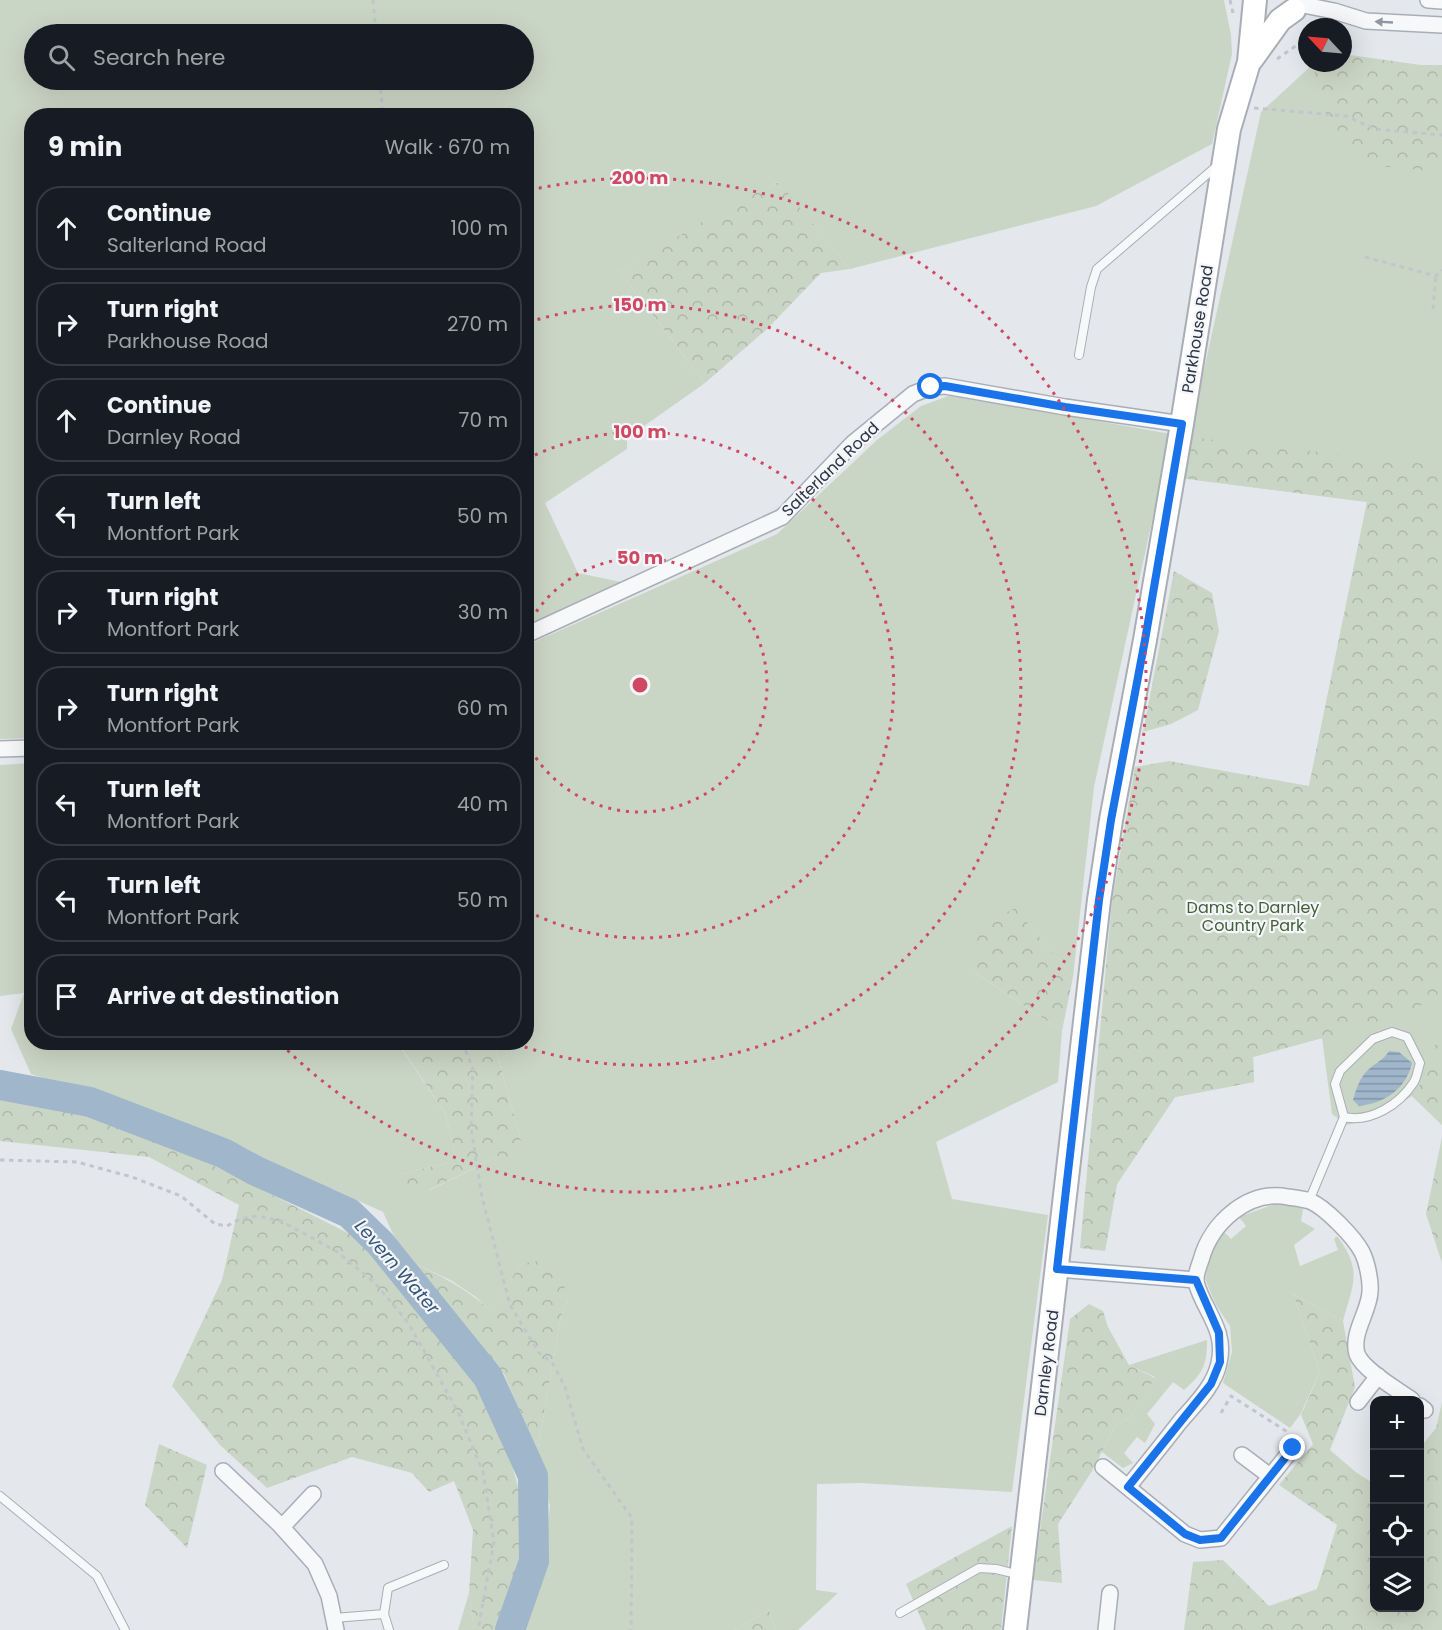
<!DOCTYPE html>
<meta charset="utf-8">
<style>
body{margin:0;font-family:Poppins,sans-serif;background:#242831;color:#f1f3f6}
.controls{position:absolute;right:18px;bottom:18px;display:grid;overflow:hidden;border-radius:12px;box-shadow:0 6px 24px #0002}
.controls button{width:54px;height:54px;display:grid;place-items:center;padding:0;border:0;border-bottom:2px solid #363941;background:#171b24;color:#f1f3f6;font:30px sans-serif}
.compass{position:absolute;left:1298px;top:18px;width:54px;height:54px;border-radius:50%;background:#171b24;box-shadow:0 6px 24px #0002;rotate:296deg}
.stop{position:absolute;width:18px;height:18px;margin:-14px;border:4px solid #1a73e8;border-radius:50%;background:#fff}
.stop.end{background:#1a73e8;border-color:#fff;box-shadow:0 2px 6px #0008}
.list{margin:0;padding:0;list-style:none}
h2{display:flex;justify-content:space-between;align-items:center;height:78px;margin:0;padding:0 24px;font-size:26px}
h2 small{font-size:20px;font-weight:400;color:#9ea1a6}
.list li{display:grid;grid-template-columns:39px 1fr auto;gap:18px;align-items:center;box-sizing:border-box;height:84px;margin:0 12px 12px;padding:0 12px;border:2px solid #363941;border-radius:24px}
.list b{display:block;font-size:22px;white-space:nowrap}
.list p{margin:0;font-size:20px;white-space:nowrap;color:#9ea1a6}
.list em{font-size:20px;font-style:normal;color:#9ea1a6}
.icon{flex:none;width:33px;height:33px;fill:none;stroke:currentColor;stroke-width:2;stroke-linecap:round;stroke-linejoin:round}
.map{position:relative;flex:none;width:1442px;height:1630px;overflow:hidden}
.search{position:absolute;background:#171b24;box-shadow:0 6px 24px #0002;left:24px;top:24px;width:510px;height:66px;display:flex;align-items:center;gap:15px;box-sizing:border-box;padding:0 21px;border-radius:33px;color:#9ea1a6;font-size:22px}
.panel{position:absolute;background:#171b24;box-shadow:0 6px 24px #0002;left:24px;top:108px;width:510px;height:942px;border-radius:24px}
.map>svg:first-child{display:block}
.green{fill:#cad6c5;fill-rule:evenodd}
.forest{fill:url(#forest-crowns)}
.water{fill:url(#water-rules)}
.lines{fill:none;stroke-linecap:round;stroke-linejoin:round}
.river{stroke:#9fb6cb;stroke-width:30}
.service-casing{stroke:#a9aeb6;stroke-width:10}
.minor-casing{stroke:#a9aeb6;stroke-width:18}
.secondary-casing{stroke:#a9aeb6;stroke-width:26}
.path{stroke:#c2c5cb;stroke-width:3;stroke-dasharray:4.5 4.5;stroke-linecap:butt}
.service{stroke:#f7f8fa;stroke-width:8}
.minor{stroke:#f7f8fa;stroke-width:15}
.secondary{stroke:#fff;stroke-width:22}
.oneway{fill:#91969f}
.route{stroke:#1a73e8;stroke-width:8}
.ring{fill:none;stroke:#d04963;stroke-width:3;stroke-dasharray:3 6}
.labels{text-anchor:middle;stroke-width:4.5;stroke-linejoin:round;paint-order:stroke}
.street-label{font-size:16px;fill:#2b3544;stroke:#f4f6f9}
.park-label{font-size:16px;fill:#416038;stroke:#f4f6f9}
.water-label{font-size:18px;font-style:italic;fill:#345679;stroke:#f4f6f9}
.centre{fill:#d04963;stroke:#f4f6f9;stroke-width:3}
.ring-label{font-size:18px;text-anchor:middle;font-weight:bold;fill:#d04963;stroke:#f4f6f9;stroke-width:4.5;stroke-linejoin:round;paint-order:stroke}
</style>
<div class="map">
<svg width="1442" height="1630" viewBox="0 0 1442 1630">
<defs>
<pattern id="forest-crowns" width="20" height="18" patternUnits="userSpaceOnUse" patternTransform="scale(1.5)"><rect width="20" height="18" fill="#cad6c5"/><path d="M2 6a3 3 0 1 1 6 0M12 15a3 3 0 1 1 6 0" fill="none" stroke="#aeb8aa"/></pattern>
<pattern id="water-rules" width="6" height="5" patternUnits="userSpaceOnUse" patternTransform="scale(1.5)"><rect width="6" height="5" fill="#9fb6cb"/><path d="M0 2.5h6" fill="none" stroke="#8295a6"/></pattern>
</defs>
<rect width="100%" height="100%" fill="#e4e7ec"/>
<!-- green -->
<g class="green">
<path d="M0,0H1224L1231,35L1232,54L1212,144L1096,206L850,269L778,182L620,272L705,383L627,438V449L545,503L578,573L626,583L527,628L526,116H32L31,738L0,739ZM34,34H524V80H34Z"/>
<path d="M1312,65H1442V1125L1412,1096L1380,1117L1347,1125L1332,1114L1322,1038L1253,1057L1254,1082L1175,1097L1117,1184L1105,1251L1135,767L1309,786L1367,502L1180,478L1261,112Z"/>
<path d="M951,395L1171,434L1094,787L1073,977L1015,909L974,972L1062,1031L1058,1082L936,1142L952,1199L1048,1215L1012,1492L860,1483L817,1484L816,1590L838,1593L798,1630H776L769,1610L735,1630H516L542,1569L550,1506L537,1453L561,1316L568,1300L521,1264L491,1312L476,1297L452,1281L404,1258L383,1212L335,1190L246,1157L187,1129L31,1074L11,1029L24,993L0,996V765L31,763L32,1042L403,1043L401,1048L445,1113L455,1152L447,1163L402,1174L430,1190L501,1155L521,1141L494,1043L526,1042L527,645L777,534L877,440L921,406Z"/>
<path d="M1280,1202L1303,1209L1301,1221L1315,1229L1294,1245L1300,1266L1338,1250L1334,1239L1337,1236C1363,1270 1353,1284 1343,1321L1293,1294L1320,1372L1300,1415L1290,1428L1223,1383L1232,1352L1230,1326L1216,1305L1205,1279L1212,1250L1224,1232L1231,1239L1246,1226L1239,1217Z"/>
<path d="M1207,1340C1207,1366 1203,1373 1184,1390L1173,1382L1147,1414L1155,1424L1145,1443L1137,1437L1124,1453L1133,1463L1123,1468L1102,1452L1116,1425L1130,1418L1155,1377L1129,1365Z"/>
<path d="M469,1593L474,1630H458Z"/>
</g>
<!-- forest -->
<g class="forest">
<path d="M1343,54L1442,68V172L1356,164L1316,96L1314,63H1343Z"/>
<path d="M779,182L850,269L821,273L767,329L705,383L620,272L720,211Z"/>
<path d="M1189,437L1442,466V1001L1434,1000L1370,1025L1253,1057L1254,1082L1175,1097L1117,1184L1105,1251L1080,1248L1112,901L1135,767L1169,761L1309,786L1367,502L1180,478Z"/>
<path d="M1174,571L1212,593L1219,631L1198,710L1171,724L1143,732Z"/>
<path d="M1015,908L1073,977L1062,1031L974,972L976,928Z"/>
<path d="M1442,1040V1125L1412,1096L1427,1074L1428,1050Z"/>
<path d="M403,1042L494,1043L521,1141L519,1164L501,1155L429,1190L396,1186L402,1174L447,1163L455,1152L445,1113L401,1047Z"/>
<path d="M0,1096L76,1110L175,1146L358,1238L482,1385L502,1430L523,1504V1559L495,1630H474L469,1593L473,1530L454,1481L429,1492L412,1473L352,1457L267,1488L220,1445L172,1386L222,1280L239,1205L149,1157L0,1141Z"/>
<path d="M1442,1137V1263L1426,1214Z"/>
<path d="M404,1258C435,1273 465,1287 491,1311L521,1264L550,1259L563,1280L568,1300L561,1316L537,1453L504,1374Z"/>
<path d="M1293,1294L1343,1321L1355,1387L1330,1450L1357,1473L1374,1484V1608H1420V1448L1436,1428L1442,1402V1630H1184L1193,1562L1223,1560L1269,1606L1317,1589L1337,1525L1279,1485L1313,1444L1301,1415L1320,1372Z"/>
<path d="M1089,1304L1103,1311L1108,1327L1129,1365L1155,1378L1130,1418L1116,1425L1092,1471L1058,1524L1062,1583L1033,1580L1070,1319Z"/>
<path d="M159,1444L207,1465L187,1548L145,1505Z"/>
<path d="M1012,1526L1001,1630H926L906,1584Z"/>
<path d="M769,1610L776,1630H735Z"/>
</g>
<!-- water -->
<path class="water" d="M1389,1051L1399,1052L1412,1063C1406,1089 1385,1103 1359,1106L1353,1100C1356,1090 1359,1080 1366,1072C1373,1064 1383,1061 1389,1051Z"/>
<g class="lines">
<!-- river -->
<path class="river" d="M0,1085L90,1102L223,1153L256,1171L349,1213L380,1243L488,1377L533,1476L534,1561L510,1630"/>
<!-- service casing -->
<g class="service-casing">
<g id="service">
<path d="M1079,355L1091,287L1097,269L1218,165"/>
<path d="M1309,1201L1344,1117L1335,1084L1340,1071L1373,1039L1392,1032L1407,1037L1420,1063C1418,1069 1417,1077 1414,1082C1400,1104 1371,1123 1344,1117"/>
<path d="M0,1496L97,1576L125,1630"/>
<path d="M900,1613L979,1568L996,1569L1020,1575"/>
<path d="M384,1614L389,1630"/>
<path d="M334,1618L384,1614L388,1588L444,1565"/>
</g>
</g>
<!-- minor casing -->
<g class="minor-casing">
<g id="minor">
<path d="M1428,0L1442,1"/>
<path d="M1303,5L1334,11L1366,21L1442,25"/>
<path d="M526,635L782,517L853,443L913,394L931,387L945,386L1065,407L1182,424"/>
<path d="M0,749L32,748"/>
<path d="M1057,1269L1196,1280"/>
<path d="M1358,1402L1378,1376"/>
<path d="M1420,1406L1425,1410"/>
<path d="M1242,1455L1270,1476"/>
<path d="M1103,1467L1185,1534L1200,1540L1221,1538L1293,1448"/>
<path d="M223,1471L279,1524L315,1564L329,1596L336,1630"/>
<path d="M1128,1487C1145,1466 1162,1445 1179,1423C1194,1405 1214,1387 1219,1363C1227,1329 1203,1310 1196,1282C1195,1275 1199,1266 1201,1260C1211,1223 1248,1189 1288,1197C1295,1198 1304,1199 1310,1201C1326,1208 1354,1237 1362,1252C1367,1262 1371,1281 1370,1292C1369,1312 1351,1333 1357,1354C1363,1370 1398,1390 1412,1400"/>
<path d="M282,1527L313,1494"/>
<path d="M1106,1630L1110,1593"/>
</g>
</g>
<!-- secondary casing -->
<g class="secondary-casing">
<g id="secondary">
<path d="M1252,59L1280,20L1294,10"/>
<path d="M1015,1630L1099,900L1111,820L1145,640L1182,424L1229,129L1249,62L1255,0"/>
</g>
</g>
<!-- path -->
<g class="path">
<path d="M373,0L376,34"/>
<path d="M1230,0L1233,13"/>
<path d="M1277,59L1307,38"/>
<path d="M380,80L383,116"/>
<path d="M1254,108L1347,116L1374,129L1442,135"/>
<path d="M1365,257L1436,276L1442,270"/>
<path d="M1433,309L1436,276"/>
<path d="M462,1042L473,1069L471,1128L482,1197L510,1305L539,1353L552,1362L565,1387L583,1449L632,1518L631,1630"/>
<path d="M0,1160L77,1162L132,1177L181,1196L215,1224L227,1226L240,1219L257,1216L281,1221L336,1251L375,1283L409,1324L458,1412L483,1472L494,1542L478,1630"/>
<path d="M1221,1413L1231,1396L1286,1431L1288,1435"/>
</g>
<!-- service -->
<use href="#service" class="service"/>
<!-- minor -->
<use href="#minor" class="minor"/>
<!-- secondary -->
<use href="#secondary" class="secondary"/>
</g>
<!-- one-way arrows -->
<defs><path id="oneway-solid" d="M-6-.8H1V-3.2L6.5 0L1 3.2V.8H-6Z" transform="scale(1.5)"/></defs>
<use class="oneway" href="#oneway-solid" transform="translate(1384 22) rotate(-177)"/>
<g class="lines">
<!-- route -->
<path class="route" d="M931,387L945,386L1065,407L1182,424L1145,640L1111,820L1099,900L1057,1269L1196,1280L1219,1333L1220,1362L1211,1384L1128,1487L1185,1534L1200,1540L1221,1538L1293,1448"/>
</g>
<!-- distance rings -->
<g class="ring">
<path d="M527 627A127 127 0 1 1 527 743"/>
<path d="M527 459A253 253 0 1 1 527 911"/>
<path d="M529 322A380 380 0 1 1 513 1043"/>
<path d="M530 190A507 507 0 1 1 281 1044"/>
</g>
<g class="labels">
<!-- street labels -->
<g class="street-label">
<text transform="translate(1197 329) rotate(-81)" y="6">Parkhouse Road</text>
<text transform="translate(830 469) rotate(-44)" y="6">Salterland Road</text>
<text transform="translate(1046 1363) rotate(-83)" y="6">Darnley Road</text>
</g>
<!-- park labels -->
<g class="park-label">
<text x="1253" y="913">Dams to Darnley<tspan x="1253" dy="18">Country Park</tspan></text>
</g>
<!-- water labels -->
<g class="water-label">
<text transform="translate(397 1267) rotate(49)" y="6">Levern Water</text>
</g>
</g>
<circle cx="640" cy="685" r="9" class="centre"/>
<g class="ring-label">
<text x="640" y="184">200 m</text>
<text x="640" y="311">150 m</text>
<text x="640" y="438">100 m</text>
<text x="640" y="564">50 m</text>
</g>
</svg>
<div class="controls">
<button>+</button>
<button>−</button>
<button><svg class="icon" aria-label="locate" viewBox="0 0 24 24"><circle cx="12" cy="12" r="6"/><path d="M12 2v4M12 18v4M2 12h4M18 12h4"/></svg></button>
<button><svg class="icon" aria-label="layers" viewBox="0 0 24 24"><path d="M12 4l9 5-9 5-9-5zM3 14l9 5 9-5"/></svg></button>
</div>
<svg class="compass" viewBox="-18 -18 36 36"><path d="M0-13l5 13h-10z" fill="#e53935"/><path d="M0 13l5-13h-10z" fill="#9ea1a6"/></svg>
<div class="stop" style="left:931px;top:387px"></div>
<div class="stop end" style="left:1293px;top:1448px"></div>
<div class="search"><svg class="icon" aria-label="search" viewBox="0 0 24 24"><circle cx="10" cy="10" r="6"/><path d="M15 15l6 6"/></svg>Search here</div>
<section class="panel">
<h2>9 min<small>Walk · 670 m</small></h2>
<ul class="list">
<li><svg class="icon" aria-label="ahead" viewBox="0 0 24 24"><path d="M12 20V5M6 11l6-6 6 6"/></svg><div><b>Continue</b><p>Salterland Road</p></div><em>100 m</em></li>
<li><svg class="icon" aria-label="right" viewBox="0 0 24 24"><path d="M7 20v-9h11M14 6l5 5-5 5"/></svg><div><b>Turn right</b><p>Parkhouse Road</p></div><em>270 m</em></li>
<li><svg class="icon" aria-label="ahead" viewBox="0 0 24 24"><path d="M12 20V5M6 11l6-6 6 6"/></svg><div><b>Continue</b><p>Darnley Road</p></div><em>70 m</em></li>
<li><svg class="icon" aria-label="left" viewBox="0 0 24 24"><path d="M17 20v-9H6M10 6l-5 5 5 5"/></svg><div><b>Turn left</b><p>Montfort Park</p></div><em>50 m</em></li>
<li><svg class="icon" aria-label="right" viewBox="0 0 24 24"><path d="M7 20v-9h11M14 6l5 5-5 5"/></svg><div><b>Turn right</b><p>Montfort Park</p></div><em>30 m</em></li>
<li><svg class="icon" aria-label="right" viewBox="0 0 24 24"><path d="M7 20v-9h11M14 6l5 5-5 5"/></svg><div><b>Turn right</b><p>Montfort Park</p></div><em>60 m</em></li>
<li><svg class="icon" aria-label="left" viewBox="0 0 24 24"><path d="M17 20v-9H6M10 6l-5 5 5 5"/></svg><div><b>Turn left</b><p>Montfort Park</p></div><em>40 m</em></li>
<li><svg class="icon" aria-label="left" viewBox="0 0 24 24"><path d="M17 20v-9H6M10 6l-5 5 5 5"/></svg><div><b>Turn left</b><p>Montfort Park</p></div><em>50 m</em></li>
<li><svg class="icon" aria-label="arrive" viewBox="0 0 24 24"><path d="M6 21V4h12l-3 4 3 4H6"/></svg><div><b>Arrive at destination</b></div></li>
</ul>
</section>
</div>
